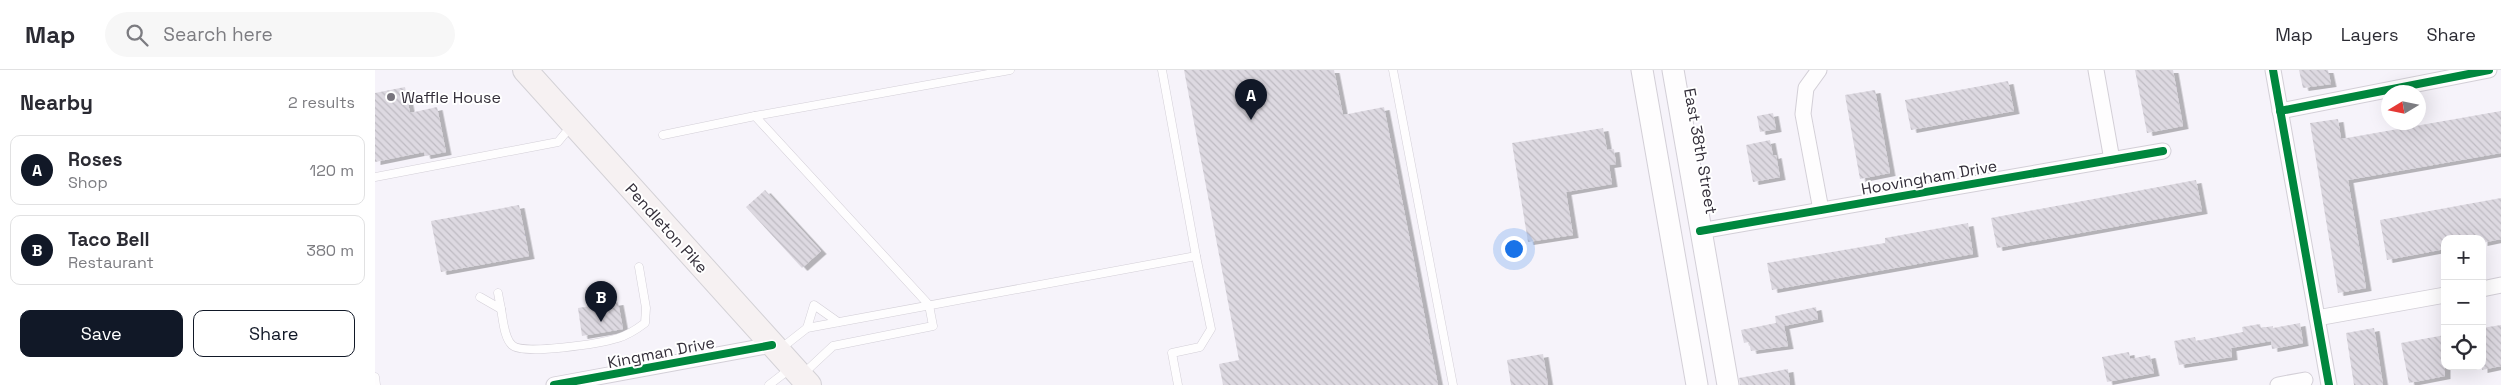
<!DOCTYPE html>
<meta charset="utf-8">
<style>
body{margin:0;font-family:"Space Grotesk",sans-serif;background:#f7f7f7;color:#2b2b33}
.controls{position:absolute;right:15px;bottom:15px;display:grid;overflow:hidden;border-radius:10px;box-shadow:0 5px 20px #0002}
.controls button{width:45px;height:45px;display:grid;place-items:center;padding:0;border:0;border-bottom:1px solid #e1e1e2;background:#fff;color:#2b2b33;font:25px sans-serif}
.compass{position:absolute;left:2006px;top:15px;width:45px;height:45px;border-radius:50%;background:#fff;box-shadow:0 5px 20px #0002;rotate:260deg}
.you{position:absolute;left:1138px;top:178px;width:18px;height:18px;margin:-12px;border:4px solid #fff;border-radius:50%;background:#1a73e8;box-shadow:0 0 0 8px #1a73e833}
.badge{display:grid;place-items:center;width:32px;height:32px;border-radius:50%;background:#111827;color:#fff;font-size:16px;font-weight:700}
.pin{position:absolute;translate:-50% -41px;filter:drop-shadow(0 1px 2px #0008)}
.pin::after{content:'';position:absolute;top:26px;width:18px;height:15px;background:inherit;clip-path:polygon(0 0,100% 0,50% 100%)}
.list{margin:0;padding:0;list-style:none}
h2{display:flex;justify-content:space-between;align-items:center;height:65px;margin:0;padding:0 20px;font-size:21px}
h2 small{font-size:16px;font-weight:400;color:#7c7c81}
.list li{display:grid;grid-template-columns:32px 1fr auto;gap:15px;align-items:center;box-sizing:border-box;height:70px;margin:0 10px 10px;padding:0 10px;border:1px solid #e1e1e2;border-radius:10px}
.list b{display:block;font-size:19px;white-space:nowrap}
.list p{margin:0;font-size:16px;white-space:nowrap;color:#7c7c81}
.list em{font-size:16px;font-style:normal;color:#7c7c81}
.actions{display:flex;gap:10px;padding:15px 20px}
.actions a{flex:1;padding:11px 0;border:1px solid #111827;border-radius:10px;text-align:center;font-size:18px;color:#111827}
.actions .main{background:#111827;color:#fff}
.icon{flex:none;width:28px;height:28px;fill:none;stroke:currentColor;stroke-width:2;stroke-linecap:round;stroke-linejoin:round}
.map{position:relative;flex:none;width:2126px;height:315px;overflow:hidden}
header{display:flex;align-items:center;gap:30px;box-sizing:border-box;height:70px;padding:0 25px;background:#fff;border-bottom:1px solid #e1e1e2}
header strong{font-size:24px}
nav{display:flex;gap:28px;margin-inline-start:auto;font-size:18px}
.search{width:350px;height:45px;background:#f7f7f7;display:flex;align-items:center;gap:12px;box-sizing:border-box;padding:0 18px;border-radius:28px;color:#7c7c81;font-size:19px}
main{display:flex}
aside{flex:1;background:#fff}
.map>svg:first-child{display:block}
.building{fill:url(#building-back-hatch);filter:url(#shadow)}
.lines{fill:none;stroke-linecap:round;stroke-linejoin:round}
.service-casing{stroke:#d3cfd7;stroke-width:9}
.minor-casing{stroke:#d3cfd7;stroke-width:17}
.secondary-casing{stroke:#d3cfd7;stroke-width:23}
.primary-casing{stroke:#d3d1d6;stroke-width:26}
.service{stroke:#fefdfe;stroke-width:8}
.minor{stroke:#fefdfe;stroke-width:15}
.secondary{stroke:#fefdfe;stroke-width:21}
.primary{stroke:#f6f1f2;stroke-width:24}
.cycleway-casing{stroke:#fff;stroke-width:11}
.cycleway{stroke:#00873e;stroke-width:8}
.poi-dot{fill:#78747d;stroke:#fff;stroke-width:2}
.labels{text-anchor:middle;stroke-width:4;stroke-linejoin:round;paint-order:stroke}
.poi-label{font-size:16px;fill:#342f3a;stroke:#fff;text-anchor:start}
.street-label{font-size:16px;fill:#342f3a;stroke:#fff}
</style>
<header>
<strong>Map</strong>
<div class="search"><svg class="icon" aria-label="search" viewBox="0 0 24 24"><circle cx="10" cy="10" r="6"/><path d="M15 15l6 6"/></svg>Search here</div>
<nav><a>Map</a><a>Layers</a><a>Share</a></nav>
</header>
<main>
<aside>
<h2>Nearby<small>2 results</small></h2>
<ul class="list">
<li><span class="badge">A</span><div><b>Roses</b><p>Shop</p></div><em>120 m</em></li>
<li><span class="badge">B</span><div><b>Taco Bell</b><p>Restaurant</p></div><em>380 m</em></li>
</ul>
<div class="actions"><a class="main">Save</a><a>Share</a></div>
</aside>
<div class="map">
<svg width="2126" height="315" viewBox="0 0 2126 315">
<defs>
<pattern id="building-back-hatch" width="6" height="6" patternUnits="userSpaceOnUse" patternTransform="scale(1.25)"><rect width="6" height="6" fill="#ddd9e1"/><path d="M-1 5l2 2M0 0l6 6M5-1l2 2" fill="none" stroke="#bebbc2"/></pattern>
<filter id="shadow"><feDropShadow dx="5.5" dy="3" stdDeviation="0" flood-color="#0004"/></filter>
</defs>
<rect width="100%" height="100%" fill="#f6f3fa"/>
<!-- building -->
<g class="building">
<path d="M809,0H959L968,45L1009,37L1063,315H848L844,294L864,290Z"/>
<path d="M1760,0H1798L1808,56L1772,63Z"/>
<path d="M1924,0H1953L1956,14L1928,18Z"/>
<path d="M1633,11L1639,41L1536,60L1530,30Z"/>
<path d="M30,17L35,43L62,37L71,82L50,86L49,82L0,92V23Z"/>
<path d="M1500,20L1515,103L1485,109L1470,25Z"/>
<path d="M2126,41V83L1973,110L1991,218L1963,223L1935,53L1963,49L1966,69Z"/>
<path d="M1398,43L1401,59L1385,62L1382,46Z"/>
<path d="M1228,58L1232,80L1239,79L1241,94L1234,95L1237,114L1191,122L1198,165L1153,172L1137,73Z"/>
<path d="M1395,70L1398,86L1401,85L1405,107L1378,112L1371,75Z"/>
<path d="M1821,110L1827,141L1622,178L1616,148Z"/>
<path d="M390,120L446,181L427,198L371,137Z"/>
<path d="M2126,128V169L2107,173V169H2070V179L2012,190L2005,150Z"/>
<path d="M144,135L154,186L66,202L56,151Z"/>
<path d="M1593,153L1598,184L1397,220L1392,193L1510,173V168Z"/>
<path d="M243,232L248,259L207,266L203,238Z"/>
<path d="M1441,237L1443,249L1409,256L1413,276L1376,281L1374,272L1369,273L1366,260L1401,253L1400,246Z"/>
<path d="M1925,253L1928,273L1897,279L1896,271L1856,278L1857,287L1804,295L1799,271L1820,267L1821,271L1868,262L1867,257L1885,254L1886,258L1898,256V258Z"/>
<path d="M2126,255V296L2107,300V258Z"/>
<path d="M1999,258L2008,315H1979L1971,263Z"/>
<path d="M2070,265V306L2034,313L2026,273Z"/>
<path d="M1754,282L1755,289L1775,285L1779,303L1732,312L1727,287Z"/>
<path d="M1168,284L1173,315H1136L1132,290Z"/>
<path d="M1413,299L1415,315H1365L1364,308Z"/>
</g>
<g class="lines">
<!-- service casing -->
<g class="service-casing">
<g id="service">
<path d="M787,0L821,186"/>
<path d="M1018,0L1078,315"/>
<path d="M380,46L635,0"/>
<path d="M288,65L380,46L554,235L558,256L458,276L428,304"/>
<path d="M0,107L183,72L197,55"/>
<path d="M105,227L126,239L123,223"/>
<path d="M126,239C128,249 129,268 137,275C148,286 227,273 243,268C253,265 262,259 270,253L271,238L264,197"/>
<path d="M432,258L439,235L463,252"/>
<path d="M404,280L432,258L821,186L836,259L825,277L797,283L803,315"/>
<path d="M0,307L1,315"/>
<path d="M394,315L416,298"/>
</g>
</g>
<!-- minor casing -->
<g class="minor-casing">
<g id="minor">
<path d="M1444,0L1431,18L1428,44L1446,140"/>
<path d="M1721,0L1737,90"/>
<path d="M1898,0L1954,315"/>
<path d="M1905,41L2114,0"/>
<path d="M1325,161L1788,81"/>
<path d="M2107,219L2126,215"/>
<path d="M1942,248L2070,225"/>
<path d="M179,315L397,275"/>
<path d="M1903,315L1930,310"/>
</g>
</g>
<!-- secondary casing -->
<g class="secondary-casing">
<g id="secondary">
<path d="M1267,0L1322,315"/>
<path d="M1298,0L1353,315"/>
</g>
</g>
<!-- primary casing -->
<g class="primary-casing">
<path id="primary" d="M150,0L434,315"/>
</g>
<!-- service -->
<use href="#service" class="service"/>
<!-- minor -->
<use href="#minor" class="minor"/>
<!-- secondary -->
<use href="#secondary" class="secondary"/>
<!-- primary -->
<use href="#primary" class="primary"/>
<!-- cycleway casing -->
<g class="cycleway-casing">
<g id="cycleway">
<path d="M1898,0L1954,315"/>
<path d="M1905,41L2114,0"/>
<path d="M1325,161L1788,81"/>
<path d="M179,315L397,275"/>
</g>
</g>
<!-- cycleway -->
<use href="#cycleway" class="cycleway"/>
</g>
<!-- markers -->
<circle class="poi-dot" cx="16" cy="27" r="5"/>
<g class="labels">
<!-- poi labels -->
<g class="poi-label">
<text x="26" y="33">Waffle House</text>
</g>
<!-- street labels -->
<g class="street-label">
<text transform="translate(1326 81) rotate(80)" y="6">East 38th Street</text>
<text transform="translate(1554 107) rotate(-10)" y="6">Hoovingham Drive</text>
<text transform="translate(292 158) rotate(48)" y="6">Pendleton Pike</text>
<text transform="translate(286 282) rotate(-11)" y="6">Kingman Drive</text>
</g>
</g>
</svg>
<div class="controls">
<button>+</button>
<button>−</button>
<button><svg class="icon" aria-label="locate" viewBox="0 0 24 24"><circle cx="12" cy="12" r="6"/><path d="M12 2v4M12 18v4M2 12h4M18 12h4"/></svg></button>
</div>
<svg class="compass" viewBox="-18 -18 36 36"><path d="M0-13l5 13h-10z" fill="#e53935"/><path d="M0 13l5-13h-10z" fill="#7c7c81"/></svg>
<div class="you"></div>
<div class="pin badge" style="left:876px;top:50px">A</div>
<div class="pin badge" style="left:226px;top:252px">B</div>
</div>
</main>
